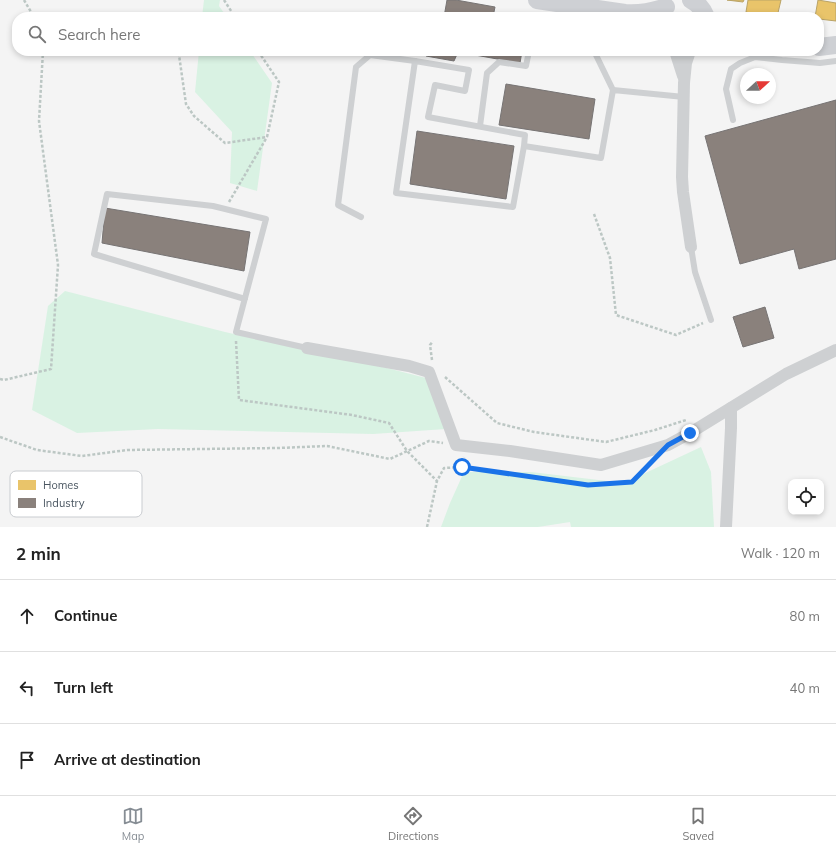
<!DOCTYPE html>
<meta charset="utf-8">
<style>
body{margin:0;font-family:Mulish,sans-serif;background:#f6f6f6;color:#222}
.controls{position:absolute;right:12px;bottom:12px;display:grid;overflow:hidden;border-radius:8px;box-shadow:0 2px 6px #0003}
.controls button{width:36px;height:36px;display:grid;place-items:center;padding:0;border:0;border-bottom:1px solid #e0e0e0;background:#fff;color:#222;font:20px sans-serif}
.compass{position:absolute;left:740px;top:68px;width:36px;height:36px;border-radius:50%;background:#fff;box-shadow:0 2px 6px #0003;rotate:69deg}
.stop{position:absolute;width:12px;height:12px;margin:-9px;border:3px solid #1a73e8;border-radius:50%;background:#fff}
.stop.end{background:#1a73e8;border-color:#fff;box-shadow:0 1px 4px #0008}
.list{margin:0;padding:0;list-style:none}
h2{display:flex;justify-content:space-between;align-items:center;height:52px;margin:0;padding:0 16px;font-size:17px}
h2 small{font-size:13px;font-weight:400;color:#767676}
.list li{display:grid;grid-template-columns:26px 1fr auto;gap:12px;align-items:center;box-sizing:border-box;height:72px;padding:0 16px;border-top:1px solid #e0e0e0}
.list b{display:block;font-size:15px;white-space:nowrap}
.list em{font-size:13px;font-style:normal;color:#767676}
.icon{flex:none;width:22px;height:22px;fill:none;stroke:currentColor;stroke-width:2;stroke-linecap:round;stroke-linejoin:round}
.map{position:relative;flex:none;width:836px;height:527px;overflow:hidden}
.search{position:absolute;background:#fff;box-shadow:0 2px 6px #0003;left:12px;right:12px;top:12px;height:44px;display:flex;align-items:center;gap:10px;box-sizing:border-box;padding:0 14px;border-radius:16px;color:#767676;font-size:15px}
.sheet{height:268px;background:#fff}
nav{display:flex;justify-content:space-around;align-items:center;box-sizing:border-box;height:56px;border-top:1px solid #e0e0e0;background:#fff;font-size:11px;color:#767676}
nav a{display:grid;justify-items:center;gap:2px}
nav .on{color:#868d94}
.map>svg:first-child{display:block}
.green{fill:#d9f2e3}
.homes{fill:#e9c46a;stroke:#b9a367}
.industry{fill:#8a817c;stroke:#777474}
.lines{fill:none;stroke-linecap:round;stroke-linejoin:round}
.path{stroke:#bcc7c4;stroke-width:2.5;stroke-dasharray:3 2;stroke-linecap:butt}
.lane{stroke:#ced0d2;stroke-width:6}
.street{stroke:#ced0d2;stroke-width:12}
.secondary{stroke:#ced0d4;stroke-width:18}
.route{stroke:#1a73e8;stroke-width:5}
.key{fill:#fff;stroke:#c9ccd0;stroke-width:1}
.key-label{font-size:11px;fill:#4a5661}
</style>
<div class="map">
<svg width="836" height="527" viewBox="0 0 836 527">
<rect width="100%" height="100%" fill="#f4f4f4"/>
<!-- green -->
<g class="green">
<path d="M204,0H220L219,6L227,17H202Z"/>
<path d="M199,51H250L272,83L257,191L230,183L232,132L195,92Z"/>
<path d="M65,291L225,332L391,369L426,378L446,429L373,434L158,429L77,433L32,410L48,306Z"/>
<path d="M701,447L711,472L714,527H571L570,522L538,527H441L450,503L464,472H531L624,483Z"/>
</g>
<!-- homes -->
<g class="homes">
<path d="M727,0H744L743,2Z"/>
<path d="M748,0H781L777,17H768L746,12Z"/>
<path d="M818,0L836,3V21L819,19V17H815Z"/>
</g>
<!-- industry -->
<g class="industry">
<path d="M447,0H456L495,7L493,17H444Z"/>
<path d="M508,13L528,17H508Z"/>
<path d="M427,51H522L520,63L458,52L454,61L426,56Z"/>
<path d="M506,84L595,99L589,139L499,125Z"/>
<path d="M836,100V259L799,269L794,249L740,264L705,136Z"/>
<path d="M417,131L514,146L506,199L410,184Z"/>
<path d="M105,208L250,232L244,271L102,243Z"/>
<path d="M765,307L774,338L743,347L733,317Z"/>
</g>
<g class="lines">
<!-- path -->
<g class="path">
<path d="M24,0L34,17"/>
<path d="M224,0L235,17"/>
<path d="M162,51L179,55L186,104L194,116L225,143L267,137L279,82L258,51"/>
<path d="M229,202L267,137"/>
<path d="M594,214L610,258L616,315L676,335L703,323"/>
<path d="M236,341L239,400L352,415L389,423L407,451L437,481"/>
<path d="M432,360L430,345L433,341"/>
<path d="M445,377L497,423L534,432L606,442L655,430L686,420"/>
<path d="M0,379L4,380L51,369L58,265L39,121L43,51"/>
<path d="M0,437L37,450L82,456L127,450L278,448L327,446L390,459L429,441L443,443"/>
<path d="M462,467L464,457"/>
<path d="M427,527L437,481L444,468L462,467L588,485L632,482L650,464"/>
</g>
<!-- lane -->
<g class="lane">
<path d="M594,51L613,90"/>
<path d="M733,120L726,89L731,69L740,63L755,57L782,60L820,63L836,61"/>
<path d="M480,126L487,73L499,62L526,66L529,51"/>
<path d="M524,146L525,135L428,117L435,85L465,91L469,70L415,61L396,193L513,207L524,146L601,158L613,90L684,97"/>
<path d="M361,217L338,205L356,67L370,55L415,61"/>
<path d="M691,247L695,272L711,320"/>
<path d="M245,299L94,254L107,194L213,206L266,219L236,332L307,348"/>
</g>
<!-- street -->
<g class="street">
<path d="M675,51L683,76"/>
<path d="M690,51L686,63L684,83L682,177L683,192L691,247"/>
<path d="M307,348L409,366L429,372L456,445L510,451L601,465L668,445L690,433L786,374L836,350"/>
<path d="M726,527L731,428V408"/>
</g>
<!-- secondary -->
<g class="secondary">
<path d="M537,0L625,13C640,14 652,12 666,7"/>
<path d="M691,0C699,4 703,9 706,17"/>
<path d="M819,47L836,45"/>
</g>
</g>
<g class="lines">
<!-- route -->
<path class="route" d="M462,467L588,485L632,482L668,445L690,433"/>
</g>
<!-- legend -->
<rect x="10" y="471" width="132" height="46" rx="6" class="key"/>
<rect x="18" y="480" width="18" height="10" fill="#e9c46a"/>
<rect x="18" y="498" width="18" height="10" fill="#8a817c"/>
<g class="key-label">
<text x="43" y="489">Homes</text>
<text x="43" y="507">Industry</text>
</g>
</svg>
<div class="controls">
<button><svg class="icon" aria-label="locate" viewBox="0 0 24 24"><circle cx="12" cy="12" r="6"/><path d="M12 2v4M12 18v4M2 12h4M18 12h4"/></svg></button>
</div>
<svg class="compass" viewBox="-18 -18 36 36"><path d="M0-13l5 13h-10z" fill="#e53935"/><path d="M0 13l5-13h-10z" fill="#767676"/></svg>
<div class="stop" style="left:462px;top:467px"></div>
<div class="stop end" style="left:690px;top:433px"></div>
<div class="search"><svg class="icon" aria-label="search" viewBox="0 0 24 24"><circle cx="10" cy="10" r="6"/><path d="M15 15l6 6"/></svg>Search here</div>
</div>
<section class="sheet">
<h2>2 min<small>Walk · 120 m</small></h2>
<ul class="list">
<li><svg class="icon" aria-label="ahead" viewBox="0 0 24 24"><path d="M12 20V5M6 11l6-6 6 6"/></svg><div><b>Continue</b></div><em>80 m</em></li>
<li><svg class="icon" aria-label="left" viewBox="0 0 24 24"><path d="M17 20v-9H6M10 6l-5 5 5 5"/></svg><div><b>Turn left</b></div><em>40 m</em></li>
<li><svg class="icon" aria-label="arrive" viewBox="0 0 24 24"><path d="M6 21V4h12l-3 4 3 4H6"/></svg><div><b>Arrive at destination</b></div></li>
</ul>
</section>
<nav>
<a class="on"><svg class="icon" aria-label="map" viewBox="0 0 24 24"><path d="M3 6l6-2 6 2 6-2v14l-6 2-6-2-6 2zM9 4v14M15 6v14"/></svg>Map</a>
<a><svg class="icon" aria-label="directions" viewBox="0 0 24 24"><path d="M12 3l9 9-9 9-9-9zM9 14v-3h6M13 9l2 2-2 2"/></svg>Directions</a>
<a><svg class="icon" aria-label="saved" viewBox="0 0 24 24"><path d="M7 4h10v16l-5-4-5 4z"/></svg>Saved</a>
</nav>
